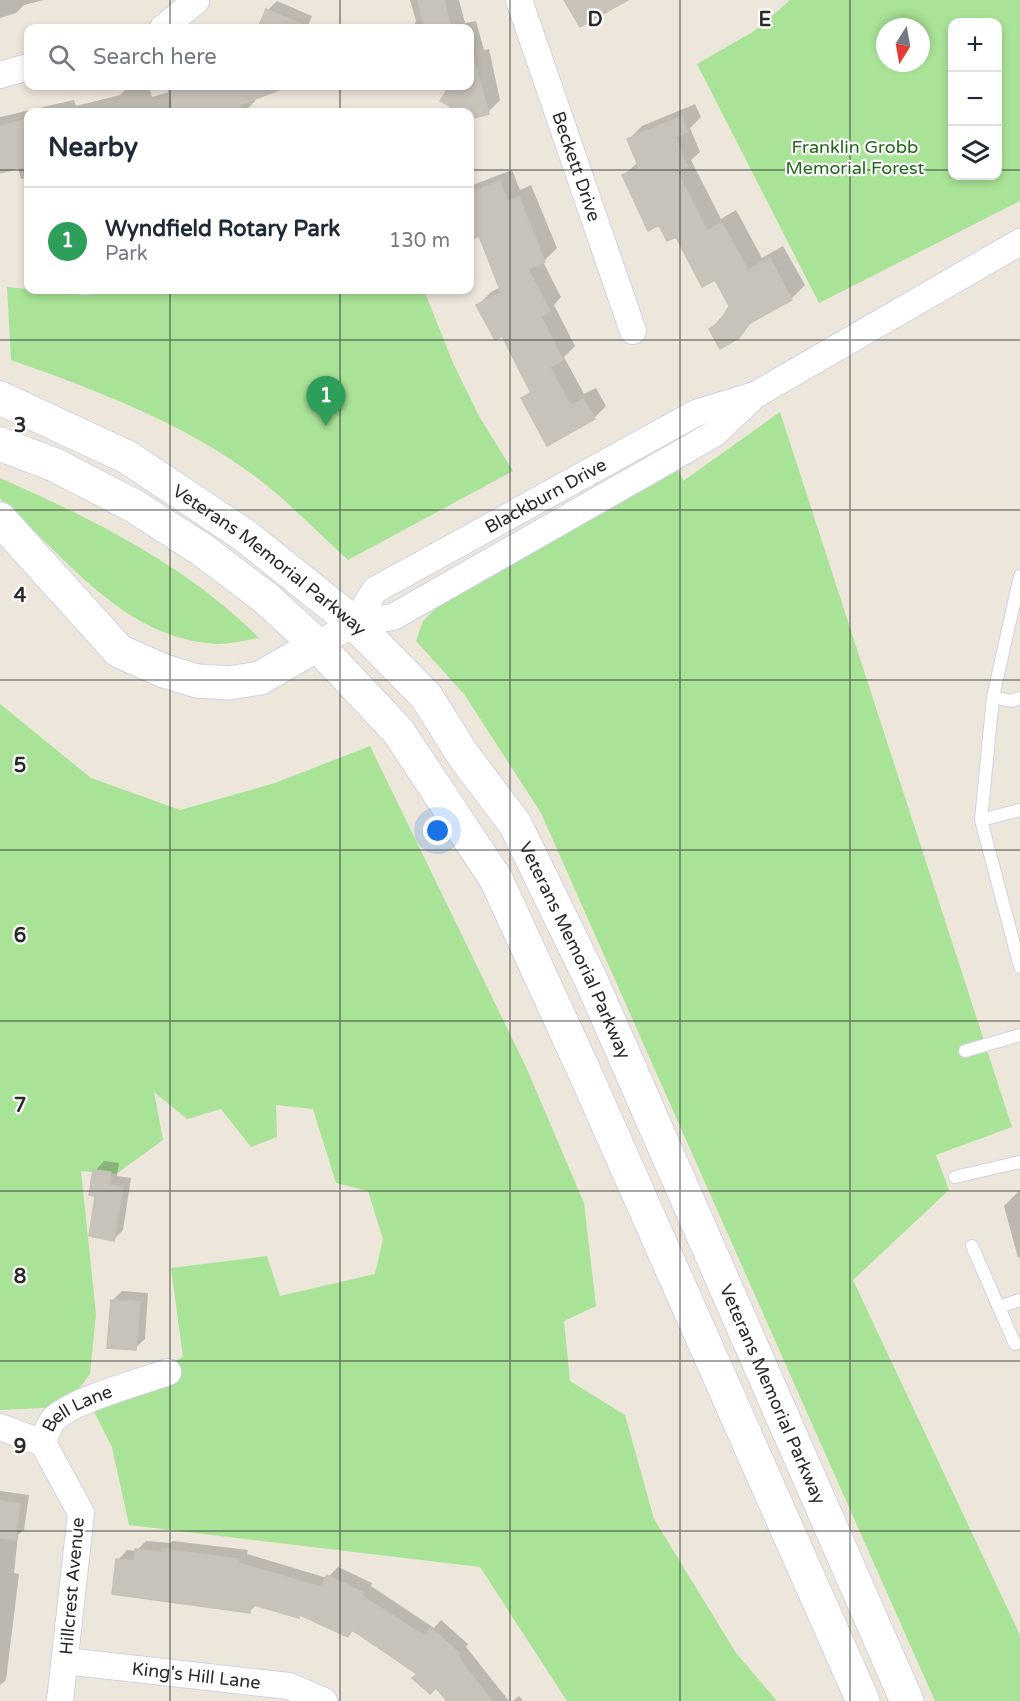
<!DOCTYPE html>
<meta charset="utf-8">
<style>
body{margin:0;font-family:"Varela Round",sans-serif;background:#f6f6f7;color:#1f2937}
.controls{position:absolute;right:18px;top:18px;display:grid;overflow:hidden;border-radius:12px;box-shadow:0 3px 9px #0003}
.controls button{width:54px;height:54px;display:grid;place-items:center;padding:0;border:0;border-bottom:2px solid #e0e1e3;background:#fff;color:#1f2937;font:30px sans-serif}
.compass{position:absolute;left:876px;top:18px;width:54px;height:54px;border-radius:50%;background:#fff;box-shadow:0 3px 9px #0003;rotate:191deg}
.you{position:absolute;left:438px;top:831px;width:21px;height:21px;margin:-15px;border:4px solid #fff;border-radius:50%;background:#1a73e8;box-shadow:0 0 0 9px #1a73e833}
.badge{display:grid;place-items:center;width:39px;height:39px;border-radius:50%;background:#384afb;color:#fff;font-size:20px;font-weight:700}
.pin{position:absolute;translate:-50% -50px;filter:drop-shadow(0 2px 3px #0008)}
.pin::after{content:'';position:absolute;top:32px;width:21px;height:18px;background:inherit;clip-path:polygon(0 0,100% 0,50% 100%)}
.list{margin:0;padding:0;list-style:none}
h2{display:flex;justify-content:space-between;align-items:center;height:78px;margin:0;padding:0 24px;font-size:26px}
h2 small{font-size:20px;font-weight:400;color:#747a83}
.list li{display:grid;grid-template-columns:39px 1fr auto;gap:18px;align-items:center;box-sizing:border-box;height:108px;padding:0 24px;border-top:2px solid #e0e1e3}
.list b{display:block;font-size:22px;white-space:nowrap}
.list p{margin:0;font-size:20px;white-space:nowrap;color:#747a83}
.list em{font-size:20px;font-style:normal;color:#747a83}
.icon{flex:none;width:33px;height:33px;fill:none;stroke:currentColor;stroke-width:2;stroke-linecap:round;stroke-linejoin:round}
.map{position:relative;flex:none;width:1020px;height:1701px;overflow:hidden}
.search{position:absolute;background:#fff;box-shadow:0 3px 9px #0003;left:24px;top:24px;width:450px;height:66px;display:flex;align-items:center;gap:15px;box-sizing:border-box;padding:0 21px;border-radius:12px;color:#747a83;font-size:22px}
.panel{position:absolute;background:#fff;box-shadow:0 3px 9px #0003;left:24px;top:108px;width:450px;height:186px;border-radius:12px}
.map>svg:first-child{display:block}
.green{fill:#a9e397;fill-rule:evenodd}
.shadow{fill:#0003}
.building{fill:#c7c3bb;stroke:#c7c2b5;stroke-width:1.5}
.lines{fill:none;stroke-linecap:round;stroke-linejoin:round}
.service-casing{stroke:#d0d2e3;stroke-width:14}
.minor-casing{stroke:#d0d2e3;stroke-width:28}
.secondary-casing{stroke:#d0d2e3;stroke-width:35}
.service{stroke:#fff;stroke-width:12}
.minor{stroke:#fff;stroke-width:26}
.secondary{stroke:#fff;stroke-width:33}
.grid{fill:none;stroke:#292929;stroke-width:1.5;stroke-opacity:0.55}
.labels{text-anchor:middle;stroke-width:4.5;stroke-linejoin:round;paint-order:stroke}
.park-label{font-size:18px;fill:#226719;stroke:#fff}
.street-label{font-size:18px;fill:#292929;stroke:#fff}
.grid-label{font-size:20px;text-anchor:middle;font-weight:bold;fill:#292929;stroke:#fff;stroke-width:4.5;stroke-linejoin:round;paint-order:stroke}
</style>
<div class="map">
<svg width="1020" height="1701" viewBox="0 0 1020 1701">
<rect width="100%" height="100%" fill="#ece6db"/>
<!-- green -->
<g class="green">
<path d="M790,0H1020V201L819,303L697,64L756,30ZM998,22V176H952V22ZM885,27H921V63H885Z"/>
<path d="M7,287L86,295L126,290H424L453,363L479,416L513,471L348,560C314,529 280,493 242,467C177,421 86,386 11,360Z"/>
<path d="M780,412L1012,1127L936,1155L949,1190L853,1280L1020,1635V1701H935L541,813L464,694L416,641L423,621L441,603L677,465L683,481Z"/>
<path d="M0,478C91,518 188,566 259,638C246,640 231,644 218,644C122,639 66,556 0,499Z"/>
<path d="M0,704L91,778L180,810L275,783L370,746L526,1067L584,1203L596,1306L564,1321L570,1381L625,1415L654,1519L736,1653L777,1701H567L480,1567L129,1525L112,1447L91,1406L183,1357L171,1268L267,1256L280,1296L375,1274L383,1239L368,1191L336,1183L313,1109L276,1105L277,1137L251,1147L221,1109L187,1119L154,1092L163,1140L116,1174L81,1171L96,1314L90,1374L65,1407L0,1410Z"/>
</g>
<!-- shadow -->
<g class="shadow">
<path d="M0,0H44L24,5L16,13L0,18Z"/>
<path d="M410,0H459L465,23L476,21L484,50L489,49L500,100L488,112L470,117V112H453L446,86H470V28H413L416,21Z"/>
<path d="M277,1L312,16L307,28H260L268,10Z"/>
<path d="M136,86H149L152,97L170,92L168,86H272L263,95L254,98L255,101L244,112H28V178L21,179L18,167L0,171V117L74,100L76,106L120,95L128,87Z"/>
<path d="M695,104L701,117L690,128L700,152L691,160L721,219L736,210L762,258L783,246L805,285L792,298L756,318L738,337L711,329L731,306L715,278L676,235L660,223L624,175L638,162L629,139L642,126Z"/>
<path d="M512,170L520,190L531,185L557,248L543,262L561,297L554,305L575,346L564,357L584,394L596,388L606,406L594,418L523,399L531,390L503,334L478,305L491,292L501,287L479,234L470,238V186Z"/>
<path d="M104,1161L119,1163L117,1176L131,1178L123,1230L114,1239L97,1195L95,1171Z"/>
<path d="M1020,1190V1257L1018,1258L1004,1206Z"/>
<path d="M122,1291L148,1293L145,1339L135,1348L112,1301Z"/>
<path d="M0,1491L29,1495L24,1530L18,1535L14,1573L19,1574L6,1680L0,1685Z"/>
<path d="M146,1541L170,1543L173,1541L248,1550L247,1554L327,1578L338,1567L372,1583L371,1586L434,1628L441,1620L468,1644L466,1647L509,1701H449L437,1686L354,1630L348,1636L302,1614L299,1616L257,1604L249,1612L118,1560L127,1550L136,1551Z"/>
<path d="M519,1696L523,1701H513Z"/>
</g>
<!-- building -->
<g class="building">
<path d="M418,0H444L451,28H425Z"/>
<path d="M564,0H628L580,27Z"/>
<path d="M266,9L311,28H258Z"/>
<path d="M475,64L489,114L470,119V112H451L450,106L440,101L446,92L445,86H470V65Z"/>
<path d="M167,86H287V87L239,105L241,112H174Z"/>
<path d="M682,116L688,132L675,137L687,166L677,171L707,231L722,223L748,270L770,258L792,300L750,323L739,338L720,349L709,329L720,322L729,306L715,280L702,287L676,237L667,241L659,225L648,231L622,175L639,168L627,139Z"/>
<path d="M28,119V166L0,173V126Z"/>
<path d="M500,181L507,201L519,197L545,262L528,269L550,311L541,316L563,360L550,367L571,406L583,399L595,419L547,446L521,398L531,393L502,336L495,340L476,305L501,292L479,236L470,240V193Z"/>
<path d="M93,1170L111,1172L109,1185L123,1187L114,1241L89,1236L95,1196L89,1195Z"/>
<path d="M111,1300L140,1302L136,1350L107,1348Z"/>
<path d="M0,1501L20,1504L15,1540L0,1538Z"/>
<path d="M135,1549L162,1552V1549L239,1559L238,1563L321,1587L327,1575L364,1593L362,1596L424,1636L431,1628L460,1654L458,1657L492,1701H447L436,1688L430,1694L412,1678L417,1674L352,1630L348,1637L300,1615L299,1618L251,1604L250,1613L112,1594L116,1559L134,1561Z"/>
</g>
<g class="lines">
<!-- service casing -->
<g class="service-casing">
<g id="service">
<path d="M1020,576L993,697L981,820L1020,967"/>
<path d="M993,697L1011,701L1020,698"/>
<path d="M981,820L1020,810"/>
<path d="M965,1051L1020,1035"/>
<path d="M955,1177L1020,1162"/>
<path d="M972,1246L1015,1344"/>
<path d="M999,1307L1020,1300"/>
</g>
</g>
<!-- minor casing -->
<g class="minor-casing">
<g id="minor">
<path id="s1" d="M519,0L633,331"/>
<path d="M163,28L196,1"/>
<path d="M0,75L28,67"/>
<path id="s2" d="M354,623L375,590L696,413L755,395L1020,242"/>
<path d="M317,645L354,623L393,617L714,434L751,399"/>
<path d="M0,1427L43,1443"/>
<path d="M43,1443L81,1513L60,1701"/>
<path id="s3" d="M43,1443C46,1436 49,1423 55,1418C78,1398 138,1383 168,1372"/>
<path id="s4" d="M65,1661L289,1686L324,1701"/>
</g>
</g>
<!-- secondary casing -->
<g class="secondary-casing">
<g id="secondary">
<path id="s5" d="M0,398L127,457L244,535L354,623L426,696L463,755L515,824L592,982L907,1701"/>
<path d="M0,444L55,465L134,506L201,549L267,599L317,645L398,731L496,879L585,1073L863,1701"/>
<path d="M0,519L119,651L164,671L197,681L229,683L260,678L317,645"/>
</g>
</g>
<!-- service -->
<use href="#service" class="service"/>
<!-- minor -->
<use href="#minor" class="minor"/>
<!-- secondary -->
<use href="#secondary" class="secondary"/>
</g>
<!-- grid -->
<path class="grid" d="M170,0V28M340,0V28M510,0V1701M680,0V1701M850,0V1701M170,86V112M340,86V112M0,170H28M470,170H952M998,170H1020M170,290V1701M340,290V1701M0,340H1020M0,510H1020M0,680H1020M0,850H1020M0,1021H1020M0,1191H1020M0,1361H1020M0,1531H1020"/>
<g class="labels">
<!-- park labels -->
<g class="park-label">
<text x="855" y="153">Franklin Grobb<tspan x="855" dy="21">Memorial Forest</tspan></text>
</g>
<!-- street labels -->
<g class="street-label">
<text dy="6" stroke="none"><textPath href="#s1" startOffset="176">Beckett Drive</textPath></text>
<text dy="6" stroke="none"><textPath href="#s2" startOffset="234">Blackburn Drive</textPath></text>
<text dy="6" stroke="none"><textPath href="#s5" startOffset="316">Veterans Memorial Parkway</textPath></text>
<text dy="6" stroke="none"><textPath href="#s5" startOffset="820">Veterans Memorial Parkway</textPath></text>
<text dy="6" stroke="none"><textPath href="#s5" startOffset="1306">Veterans Memorial Parkway</textPath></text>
<text dy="6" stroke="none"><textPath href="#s3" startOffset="52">Bell Lane</textPath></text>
<text transform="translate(72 1586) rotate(-85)" y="6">Hillcrest Avenue</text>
<text dy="6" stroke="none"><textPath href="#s4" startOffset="132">King's Hill Lane</textPath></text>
</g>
</g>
<g class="grid-label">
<text x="595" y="26">D</text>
<text x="765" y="26">E</text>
<text x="20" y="432">3</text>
<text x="20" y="602">4</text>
<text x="20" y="772">5</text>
<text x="20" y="942">6</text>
<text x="20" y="1112">7</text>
<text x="20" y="1283">8</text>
<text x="20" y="1453">9</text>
</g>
</svg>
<div class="controls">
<button>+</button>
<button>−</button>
<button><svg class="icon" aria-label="layers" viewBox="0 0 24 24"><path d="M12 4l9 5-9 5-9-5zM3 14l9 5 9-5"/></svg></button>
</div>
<svg class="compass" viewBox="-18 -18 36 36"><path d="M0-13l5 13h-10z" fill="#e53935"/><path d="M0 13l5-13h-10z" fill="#747a83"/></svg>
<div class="you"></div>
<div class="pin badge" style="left:326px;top:426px;background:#2e9e5b">1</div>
<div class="search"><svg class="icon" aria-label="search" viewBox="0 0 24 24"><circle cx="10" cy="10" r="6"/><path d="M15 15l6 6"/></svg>Search here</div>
<section class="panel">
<h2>Nearby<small></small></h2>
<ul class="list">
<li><span class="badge" style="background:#2e9e5b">1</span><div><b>Wyndfield Rotary Park</b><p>Park</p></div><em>130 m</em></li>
</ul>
</section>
</div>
